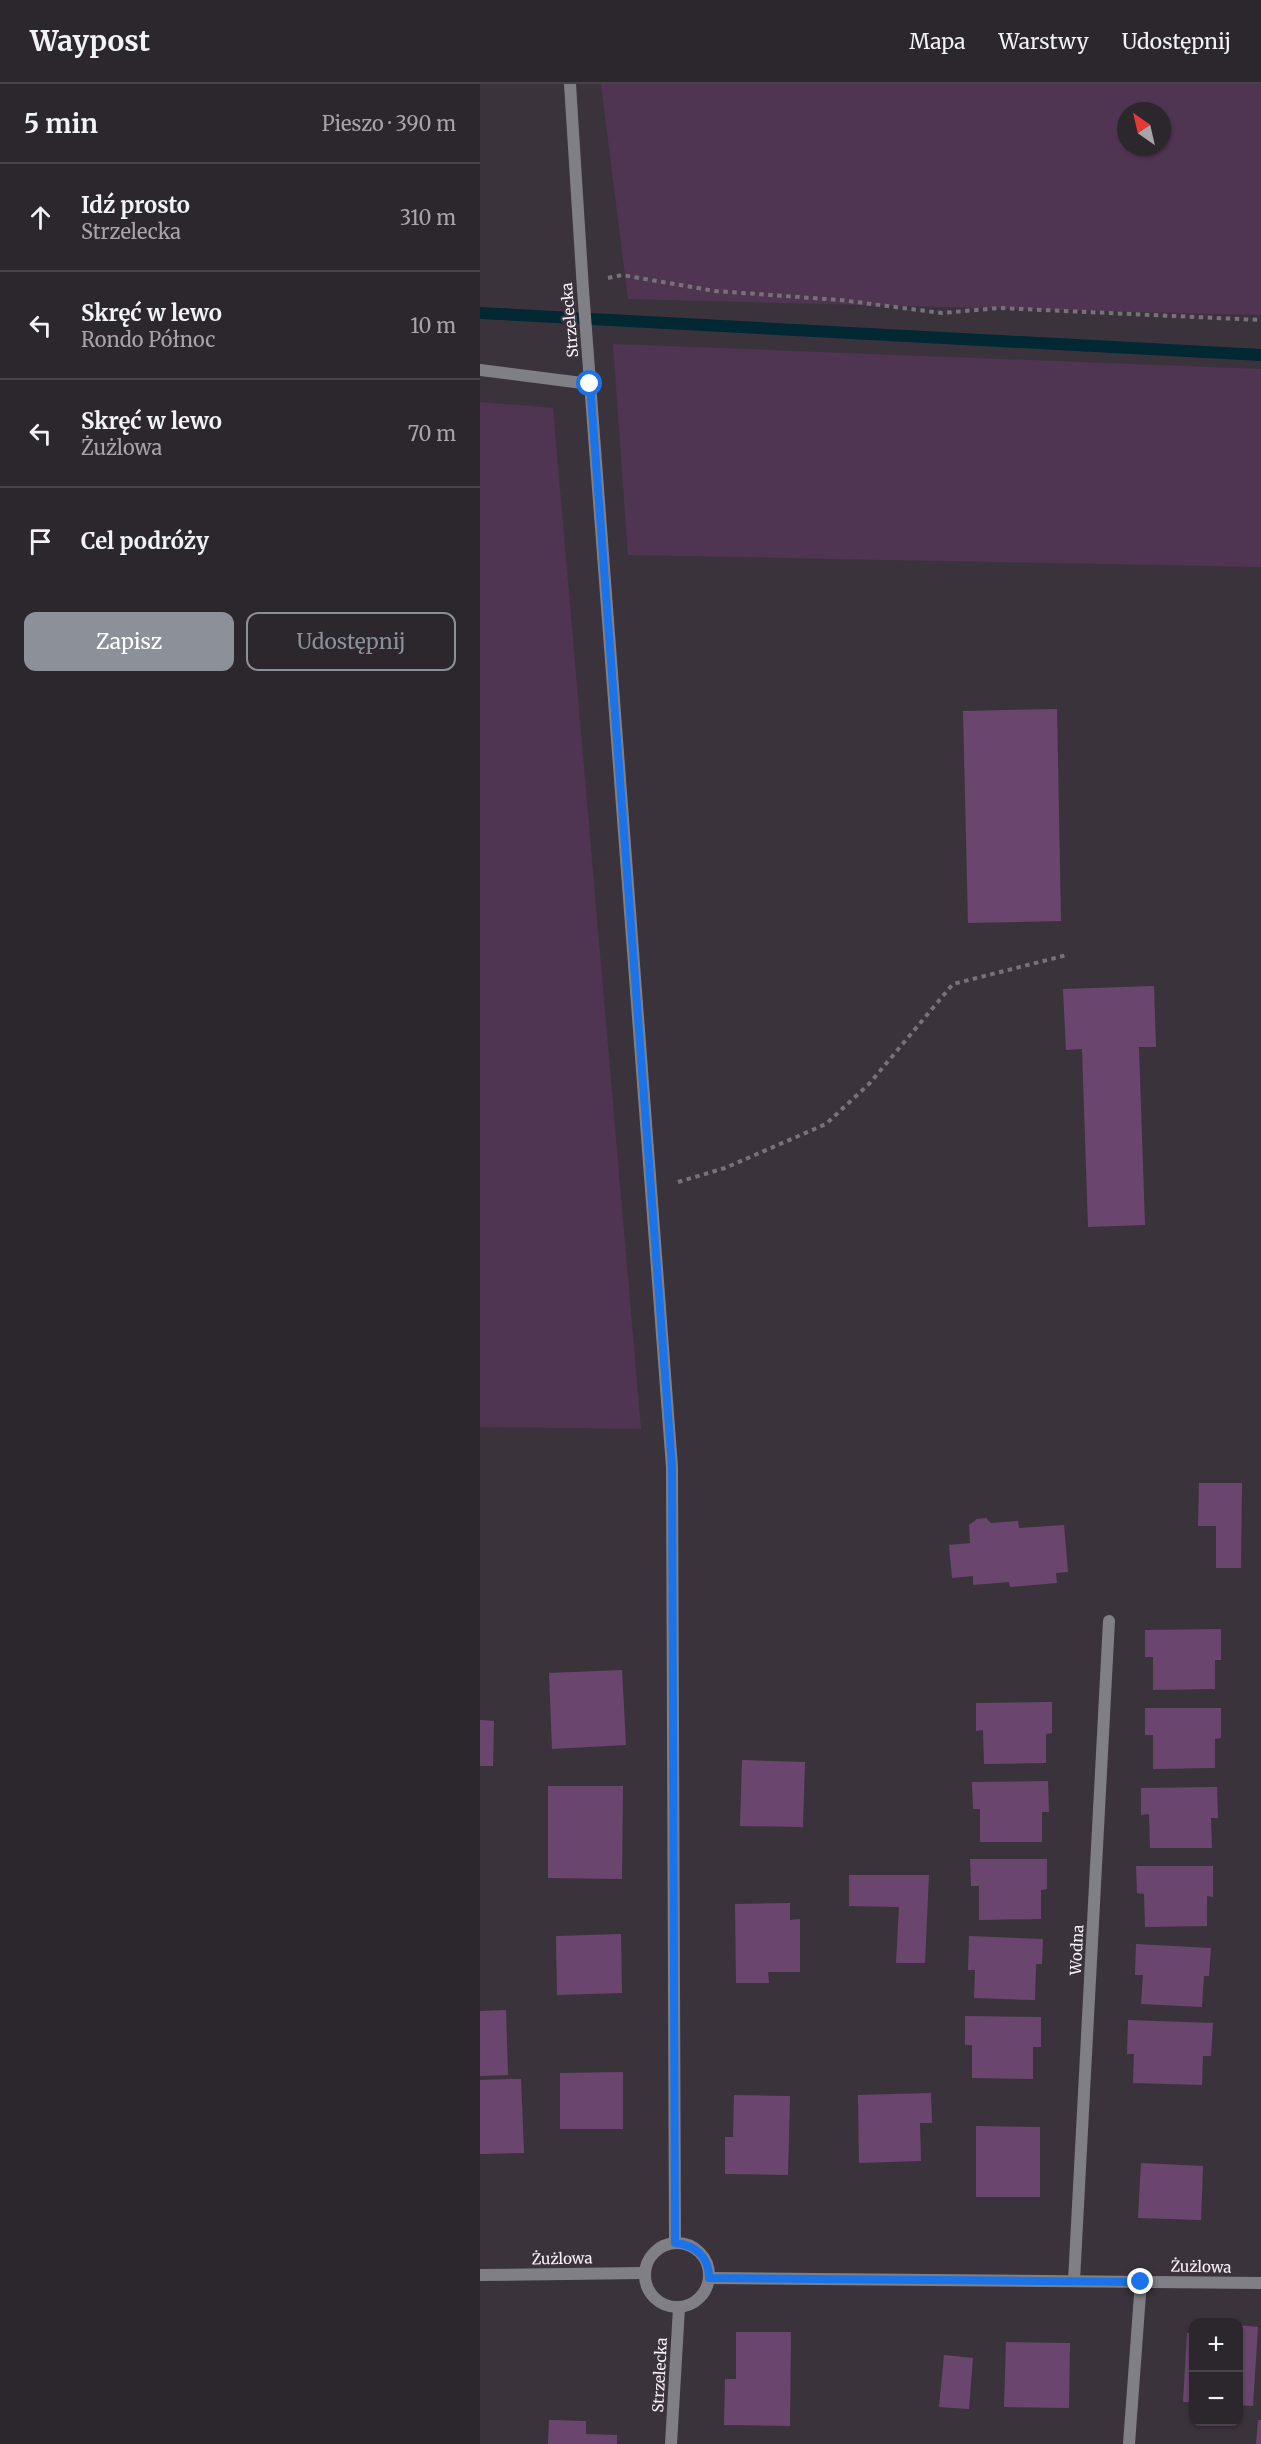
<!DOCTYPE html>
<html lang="pl">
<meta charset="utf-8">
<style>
body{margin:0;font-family:Merriweather,serif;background:#342e35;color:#f1f3f6}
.controls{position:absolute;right:18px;bottom:18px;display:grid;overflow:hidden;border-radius:12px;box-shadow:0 2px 4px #0004}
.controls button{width:54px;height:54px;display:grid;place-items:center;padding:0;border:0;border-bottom:2px solid #484349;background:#2c262d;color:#f1f3f6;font:30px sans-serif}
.compass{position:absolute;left:637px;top:18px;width:54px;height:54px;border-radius:50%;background:#2c262d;box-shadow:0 2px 4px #0004;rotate:326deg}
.stop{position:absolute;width:18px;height:18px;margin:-14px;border:4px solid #1a73e8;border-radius:50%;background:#fff}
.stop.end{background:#1a73e8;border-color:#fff;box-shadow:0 2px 6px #0008}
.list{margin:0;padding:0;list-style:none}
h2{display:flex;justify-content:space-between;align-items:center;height:78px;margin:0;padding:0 24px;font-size:26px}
h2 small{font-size:20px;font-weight:400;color:#a6a5aa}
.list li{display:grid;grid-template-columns:39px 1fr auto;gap:18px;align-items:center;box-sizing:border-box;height:108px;padding:0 24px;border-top:2px solid #484349}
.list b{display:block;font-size:22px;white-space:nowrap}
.list p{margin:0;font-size:20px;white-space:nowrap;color:#a6a5aa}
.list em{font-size:20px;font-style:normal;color:#a6a5aa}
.actions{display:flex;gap:12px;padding:18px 24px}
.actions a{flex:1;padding:14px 0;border:2px solid #8c9099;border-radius:12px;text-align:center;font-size:21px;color:#8c9099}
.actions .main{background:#8c9099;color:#fff}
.icon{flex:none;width:33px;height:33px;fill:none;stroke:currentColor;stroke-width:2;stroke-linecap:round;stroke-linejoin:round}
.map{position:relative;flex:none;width:781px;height:2360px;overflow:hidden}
header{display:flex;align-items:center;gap:36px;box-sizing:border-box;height:84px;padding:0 30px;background:#2c262d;border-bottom:2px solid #484349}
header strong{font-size:28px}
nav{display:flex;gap:33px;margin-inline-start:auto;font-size:21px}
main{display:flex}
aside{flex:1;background:#2c262d}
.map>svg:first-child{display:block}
.green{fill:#503553;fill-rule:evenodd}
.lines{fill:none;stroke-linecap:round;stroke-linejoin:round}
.stream{stroke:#012833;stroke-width:12}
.building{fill:#6a466e}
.path{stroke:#787179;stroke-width:4;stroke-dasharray:4.5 4.5;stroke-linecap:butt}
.minor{stroke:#807f85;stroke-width:12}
.route{stroke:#1a73e8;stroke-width:8}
.labels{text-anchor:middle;stroke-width:4.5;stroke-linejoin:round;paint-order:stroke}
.street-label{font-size:15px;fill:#f8f3f8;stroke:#3b333c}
</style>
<header>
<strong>Waypost</strong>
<nav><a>Mapa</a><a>Warstwy</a><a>Udostępnij</a></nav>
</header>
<main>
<aside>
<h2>5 min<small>Pieszo · 390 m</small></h2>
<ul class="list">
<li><svg class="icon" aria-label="ahead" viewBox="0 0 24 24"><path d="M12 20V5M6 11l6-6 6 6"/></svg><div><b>Idź prosto</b><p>Strzelecka</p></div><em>310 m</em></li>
<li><svg class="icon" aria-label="left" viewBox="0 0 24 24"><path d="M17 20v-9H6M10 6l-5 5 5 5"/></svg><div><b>Skręć w lewo</b><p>Rondo Północ</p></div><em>10 m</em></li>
<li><svg class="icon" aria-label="left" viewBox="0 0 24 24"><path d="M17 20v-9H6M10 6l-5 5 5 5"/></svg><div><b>Skręć w lewo</b><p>Żużlowa</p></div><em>70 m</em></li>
<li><svg class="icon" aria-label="arrive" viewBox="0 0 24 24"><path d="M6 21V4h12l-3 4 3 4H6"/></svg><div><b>Cel podróży</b></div></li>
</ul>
<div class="actions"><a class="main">Zapisz</a><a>Udostępnij</a></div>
</aside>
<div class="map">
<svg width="781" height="2360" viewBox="0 0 781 2360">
<rect width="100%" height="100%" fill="#3b333c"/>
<!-- green -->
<g class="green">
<path d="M121,0H781V231L148,215ZM646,27H682V63H646Z"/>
<path d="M133,260L781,285V483L148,471Z"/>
<path d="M0,318L73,324L161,1345L0,1343Z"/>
</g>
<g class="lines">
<!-- stream -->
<path class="stream" d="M0,229L781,271"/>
</g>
<!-- building -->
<g class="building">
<path d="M577,625L581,837L488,839L483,627Z"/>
<path d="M674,902L676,963H659L665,1141L608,1143L602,965L586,966L583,905Z"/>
<path d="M719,1399H762L761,1484H736V1442H718Z"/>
<path d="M506,1434L511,1439L538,1437L539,1444L584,1441L588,1488L576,1489L577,1499L530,1503L529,1498L493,1501V1492L472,1494L469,1461L490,1459L489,1441L497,1435Z"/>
<path d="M741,1545V1576H735V1605L673,1606V1573H665V1546Z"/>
<path d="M142,1586L146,1661L72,1665L69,1589Z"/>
<path d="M572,1618V1649L566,1650V1679L504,1680L503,1646L496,1647V1619Z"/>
<path d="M665,1624H741V1654L735,1655V1684L673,1685V1651H665Z"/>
<path d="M0,1636L14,1637L13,1682H0Z"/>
<path d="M262,1676L325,1678L323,1743L260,1742Z"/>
<path d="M568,1697L569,1728H562V1758H500V1725H493L492,1698Z"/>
<path d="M68,1702H143L142,1795L68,1794Z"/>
<path d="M737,1703L738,1734H731L732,1764H670L669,1730L661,1731V1704Z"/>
<path d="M490,1775H567V1805L561,1806V1835L499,1836V1802H491Z"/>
<path d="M656,1782H733V1813L727,1812V1842L665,1843L664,1810L657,1809Z"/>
<path d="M369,1791H449L445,1879H416L419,1823L369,1822Z"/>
<path d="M310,1819V1836L320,1835V1888H288L289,1899H256L255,1820Z"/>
<path d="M141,1850L142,1909L77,1911L76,1852Z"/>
<path d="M489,1852L563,1855L562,1880H556L555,1916L494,1914L495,1886H488Z"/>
<path d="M656,1860L731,1864L729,1892H724L722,1923L661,1920L663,1891H655Z"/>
<path d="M26,1926L28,1991L0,1992V1927Z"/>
<path d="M485,1932L561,1933V1963H553V1995L492,1994V1961H485Z"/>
<path d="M648,1936L733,1939L731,1972H723L722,2001L653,1999L654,1970H647Z"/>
<path d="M143,1988V2045H80V1989Z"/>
<path d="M30,1995H41L44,2069L0,2070V1996Z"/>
<path d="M451,2009L452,2039H440L441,2077L379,2079L378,2011Z"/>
<path d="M254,2011L310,2012L308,2091L245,2090V2053H253Z"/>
<path d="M496,2042L560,2043V2113H496Z"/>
<path d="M661,2079L723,2082L721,2136L658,2134Z"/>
<path d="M758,2241L778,2243L773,2322L758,2321Z"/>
<path d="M256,2248H311L310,2342L244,2341L245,2295H256Z"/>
<path d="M707,2249H714V2318H703Z"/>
<path d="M526,2258L590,2259L589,2324L524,2323Z"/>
<path d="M464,2271L493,2274L489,2325L459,2323Z"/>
<path d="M69,2336L106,2337V2350L137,2351V2360H68Z"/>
<path d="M778,2336H781V2360H776Z"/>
</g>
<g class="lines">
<!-- path -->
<g class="path">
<path d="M128,194L142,191L235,207L360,216L462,229L519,224L781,236"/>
<path d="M198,1098L245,1084L346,1040L389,1000L473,900L587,871"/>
</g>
<!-- minor -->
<g class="minor">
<path d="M90,0L103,206L192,1383L195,2159"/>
<path d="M0,286L110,300"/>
<circle cx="197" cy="2191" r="32"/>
<path d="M0,2191L164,2189"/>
<path d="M229,2194L781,2199"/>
<path d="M594,2197L629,1537"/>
<path d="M191,2360L199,2224"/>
<path d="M649,2360L661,2197"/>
</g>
</g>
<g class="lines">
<!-- route -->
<path class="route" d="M110,300L192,1383L195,2159C216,2161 229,2173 229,2194L661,2198"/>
</g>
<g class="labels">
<!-- street labels -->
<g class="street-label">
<text transform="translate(90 236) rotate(-95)" y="5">Strzelecka</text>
<text transform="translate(597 1866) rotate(-87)" y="5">Wodna</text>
<text transform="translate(82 2175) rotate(-1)" y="5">Żużlowa</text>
<text transform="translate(721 2183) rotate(1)" y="5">Żużlowa</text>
<text transform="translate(180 2291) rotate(-87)" y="5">Strzelecka</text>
</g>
</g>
</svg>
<div class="controls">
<button>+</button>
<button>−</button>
</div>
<svg class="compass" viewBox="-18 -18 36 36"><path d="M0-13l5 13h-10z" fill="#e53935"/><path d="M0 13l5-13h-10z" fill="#a6a5aa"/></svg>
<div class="stop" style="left:110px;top:300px"></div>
<div class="stop end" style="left:661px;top:2198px"></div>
</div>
</main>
